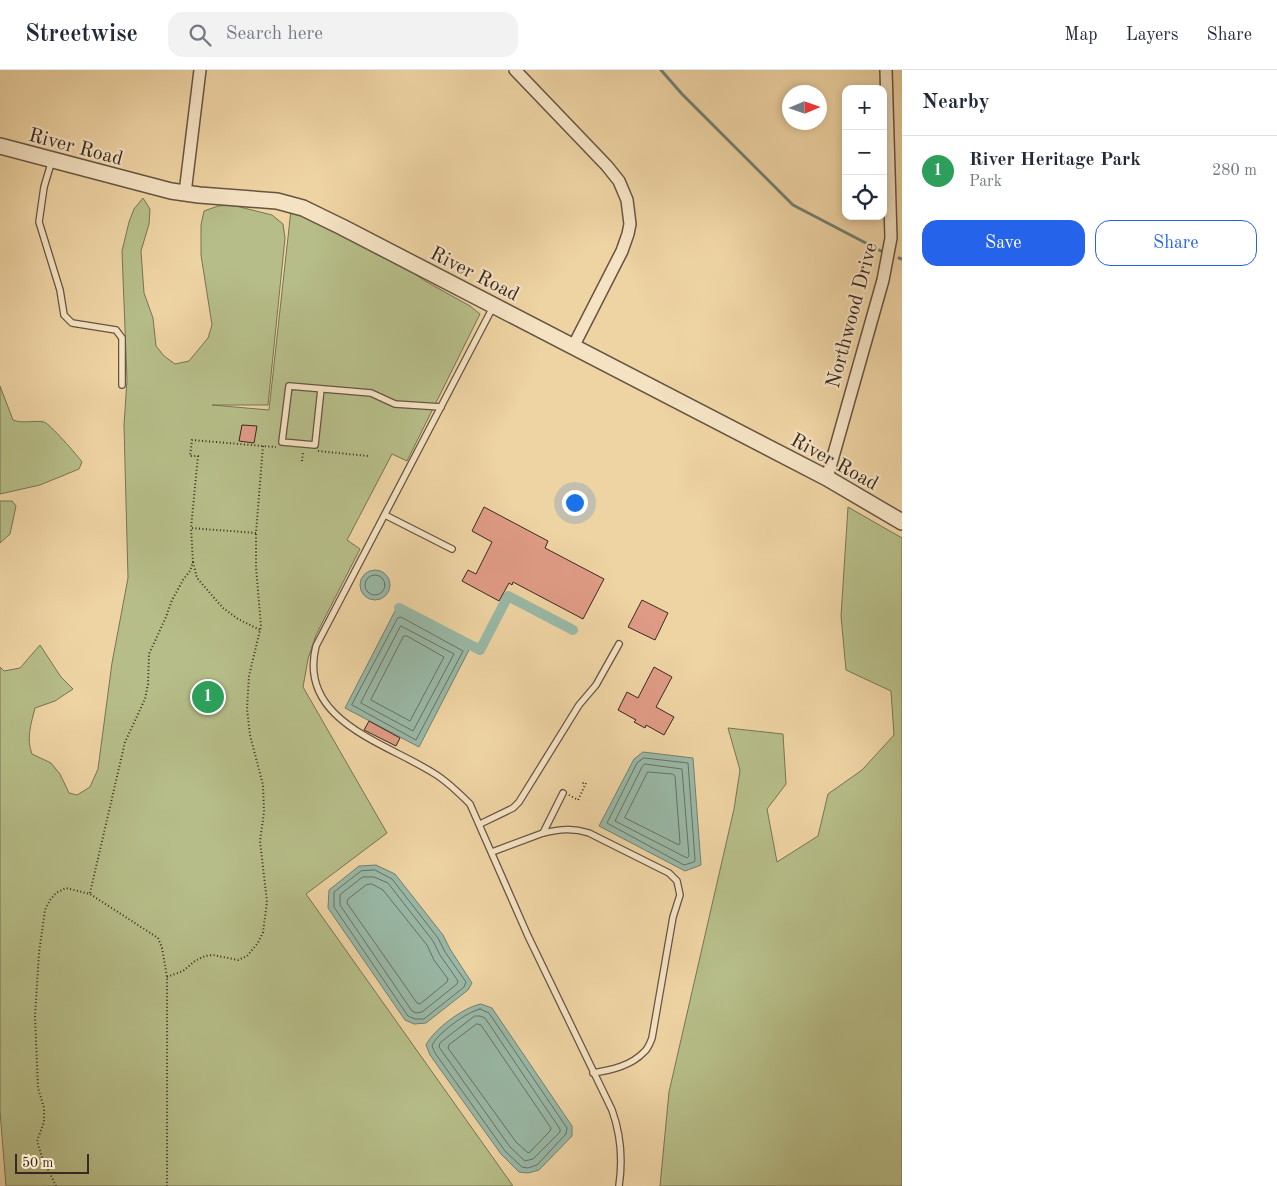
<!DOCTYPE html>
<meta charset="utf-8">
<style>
body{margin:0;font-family:"Old Standard TT",serif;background:#f2f2f3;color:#1f2937}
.controls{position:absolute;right:15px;top:15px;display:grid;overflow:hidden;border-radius:10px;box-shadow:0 2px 8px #0003}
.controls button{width:45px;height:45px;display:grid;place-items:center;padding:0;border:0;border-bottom:1px solid #e0e1e3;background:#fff;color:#1f2937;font:25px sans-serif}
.compass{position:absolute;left:782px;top:15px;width:45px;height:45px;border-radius:50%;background:#fff;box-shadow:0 2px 8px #0003;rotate:88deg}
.scale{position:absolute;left:15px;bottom:12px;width:74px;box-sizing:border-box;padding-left:5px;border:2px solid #392921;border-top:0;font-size:14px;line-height:18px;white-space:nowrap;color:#392921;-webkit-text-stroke:4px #f4e2c3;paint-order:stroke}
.you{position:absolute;left:574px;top:432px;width:18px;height:18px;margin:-12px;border:4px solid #fff;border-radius:50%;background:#1a73e8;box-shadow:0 0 0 8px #1a73e833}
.badge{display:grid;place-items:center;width:32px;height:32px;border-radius:50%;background:#2563eb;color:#fff;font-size:16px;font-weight:700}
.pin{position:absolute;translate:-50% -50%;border:2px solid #fff;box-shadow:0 1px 5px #0006}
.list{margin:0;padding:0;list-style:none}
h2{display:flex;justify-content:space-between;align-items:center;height:65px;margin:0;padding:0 20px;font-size:21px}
h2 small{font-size:16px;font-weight:400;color:#747a83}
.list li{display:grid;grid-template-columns:32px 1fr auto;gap:15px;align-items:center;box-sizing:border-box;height:70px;padding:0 20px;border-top:1px solid #e0e1e3}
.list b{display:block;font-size:19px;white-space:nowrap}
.list p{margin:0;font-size:16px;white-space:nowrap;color:#747a83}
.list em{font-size:16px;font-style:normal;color:#747a83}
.actions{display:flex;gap:10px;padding:15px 20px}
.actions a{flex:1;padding:11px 0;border:1px solid #2563eb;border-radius:15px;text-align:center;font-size:18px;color:#2563eb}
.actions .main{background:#2563eb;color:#fff}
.icon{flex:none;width:28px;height:28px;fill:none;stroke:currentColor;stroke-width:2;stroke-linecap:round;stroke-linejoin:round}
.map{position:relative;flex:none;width:902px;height:1116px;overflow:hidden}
header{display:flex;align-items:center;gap:30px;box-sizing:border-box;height:70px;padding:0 25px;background:#fff;border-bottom:1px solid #e0e1e3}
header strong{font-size:24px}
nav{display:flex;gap:28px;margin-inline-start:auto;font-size:18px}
.search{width:350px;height:45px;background:#f2f2f3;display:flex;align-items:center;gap:12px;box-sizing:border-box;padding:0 18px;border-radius:15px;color:#747a83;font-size:19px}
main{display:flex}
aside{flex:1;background:#fff}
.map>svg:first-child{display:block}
.green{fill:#b6bd88;stroke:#787354}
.water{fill:#99b8a6;stroke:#737f71}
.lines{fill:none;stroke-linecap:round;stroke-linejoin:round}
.shore{stroke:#697064;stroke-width:1}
.stream{stroke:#737f71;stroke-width:3}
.canal{stroke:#99b8a6;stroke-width:10}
.building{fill:#df9b85;stroke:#392921}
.service-casing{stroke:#665442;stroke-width:8}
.minor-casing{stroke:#665442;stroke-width:14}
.tertiary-casing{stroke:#665442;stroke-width:18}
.path{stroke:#392921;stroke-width:2;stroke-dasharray:1 2.5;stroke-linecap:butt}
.service{stroke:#f4e2c3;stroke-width:5.5}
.minor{stroke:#f4e2c3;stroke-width:11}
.tertiary{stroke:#f4e2c3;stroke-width:15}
.labels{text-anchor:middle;stroke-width:4.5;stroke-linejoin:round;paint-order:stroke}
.street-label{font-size:20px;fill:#392921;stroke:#f4e2c3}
</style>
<header>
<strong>Streetwise</strong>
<div class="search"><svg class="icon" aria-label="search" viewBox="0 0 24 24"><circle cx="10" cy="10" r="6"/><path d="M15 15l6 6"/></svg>Search here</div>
<nav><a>Map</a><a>Layers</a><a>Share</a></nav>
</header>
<main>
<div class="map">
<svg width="902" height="1116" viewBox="0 0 902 1116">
<rect width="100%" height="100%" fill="#eed3a3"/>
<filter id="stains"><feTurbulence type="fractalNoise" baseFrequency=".004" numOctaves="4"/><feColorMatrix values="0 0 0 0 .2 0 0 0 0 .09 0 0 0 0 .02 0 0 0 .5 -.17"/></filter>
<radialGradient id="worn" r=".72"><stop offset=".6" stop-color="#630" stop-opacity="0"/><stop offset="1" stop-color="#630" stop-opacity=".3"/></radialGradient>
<!-- green -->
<g class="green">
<path d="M143,128L150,139L149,154L141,181L144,223L153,248L156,276L164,286L175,294L189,291L208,268L212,255L201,185V155L204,141L218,136L232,135L272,145L283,154L285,168L268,335H212L269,340L291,140L393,189L425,211L470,236L480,244L407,391L392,384L347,470L360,479L316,565L308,589L303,617L387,763L306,824L513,1116H6L0,1041V597L4,601L20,598L40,575L61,607L73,619L55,631L35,638C31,654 26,669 32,684L51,693L60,704L69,723L77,725L90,717L98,699L112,593L128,508L124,355L127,310L122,181L129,152L134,139Z"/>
<path d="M0,316L13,350C23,354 33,350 44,352C49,353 78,386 82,392L79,399L40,415L0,424Z"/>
<path d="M0,431H12L16,436L10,464L0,473Z"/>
<path d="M848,437L902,468V1116H660L669,1022L734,739L740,700L728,658L783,664L786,714L767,739L777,792L818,766L828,724L862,700L894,665L891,621L846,600L841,546Z"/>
</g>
<!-- water -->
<g class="water">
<circle cx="375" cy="515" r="15"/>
<path d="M396,539L470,578L419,677L345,638Z"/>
<path d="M643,682L693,688L701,795L685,801L599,756L634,689Z"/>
<path d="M376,795L395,804L443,865L450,879L472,913L468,920L426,953L414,954L405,950L328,838L329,820L359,796Z"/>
<path d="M481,934L492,938L572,1056V1066L539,1100L528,1103L519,1102L501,1084L430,985L426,975C434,959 464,937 481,934Z"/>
</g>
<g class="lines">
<!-- shore -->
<g class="shore">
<circle cx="375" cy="515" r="10"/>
<path d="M398,548L401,547L463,581L416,670L352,635Z"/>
<path d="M401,556L454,584L413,661L361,633Z"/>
<path d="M404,566H407L444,587L410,651L371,630Z"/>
<path d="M644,688L688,693L695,790L694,792L684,795L607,753L637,693Z"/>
<path d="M645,694L682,699L689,786L687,788L615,751L642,697Z"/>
<path d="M648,702L673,704L675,706L680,773L679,775L625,748Z"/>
<path d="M375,800L392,809L438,868L445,882L466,912L464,917L424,949H415L408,946L334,837V822L361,801Z"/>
<path d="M363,807H374L388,813L433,871L440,885L458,911L457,914L422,942L416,943L412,941L340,835V825Z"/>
<path d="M372,814L383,820L427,875L434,890L448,909L447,912L420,934L417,933L347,833L348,829L366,815Z"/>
<path d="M480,939L489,943L567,1058L566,1064L537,1095L528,1098L522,1097L505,1081L435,983L432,976C435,965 468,941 480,939Z"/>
<path d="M475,946H480L485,948L560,1059V1062L533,1089L525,1091L510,1077L439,977L440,973Z"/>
<path d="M477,954L481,955L551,1058L550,1061L529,1083L527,1082L516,1072L448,978L449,975Z"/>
</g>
<!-- stream -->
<g class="stream">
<path d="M661,0L682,24L793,135L883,182"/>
<path d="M899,188L902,189"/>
</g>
<!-- canal -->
<path class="canal" d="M399,538L480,580L508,526L573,560"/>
</g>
<!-- building -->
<g class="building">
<path d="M242,355L257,356L254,373L239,371Z"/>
<path d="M484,437L548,471L545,478L604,509L583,549L513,512L512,515L509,513L499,531L462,511L468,500L476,504L492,472L472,461Z"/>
<path d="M642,530L668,543L655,570L628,557Z"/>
<path d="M654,597L672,607L656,637L674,647L664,665L646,655L645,658L634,652L636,650L618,640L627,622L638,628Z"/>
<path d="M369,651L400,668L396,676L364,660Z"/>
</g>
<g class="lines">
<!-- service casing -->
<g class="service-casing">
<g id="service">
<path d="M52,90L44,117L39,152L60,220L64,245L72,253L116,260L122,268V315"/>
<path d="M493,237L316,576C297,651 387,673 435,704C448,712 459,723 470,734L528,866L612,1040C621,1065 623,1089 619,1116"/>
<path d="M321,319L315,375L282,372L289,316L371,323L395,334L441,337"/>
<path d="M385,445L452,479"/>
<path d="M480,754L513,738L519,732L579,635L596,615L619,574"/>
<path d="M543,763C560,759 573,758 589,763L669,803L677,811L680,825L673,847L652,968C650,973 648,979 644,982C631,996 611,1000 593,1003"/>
<path d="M492,782L543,763L563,723"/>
</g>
</g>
<!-- minor casing -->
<g class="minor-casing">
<g id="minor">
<path d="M515,0L607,96L619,111L627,130L630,154L628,164L622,181L573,277"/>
<path d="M185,123L200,0"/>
<path d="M827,408L883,210L891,168L886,0"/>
</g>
</g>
<!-- tertiary casing -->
<g class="tertiary-casing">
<path id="tertiary" d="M0,76L171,121L199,125L277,131L303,138L342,157L827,408L902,452"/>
</g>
<!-- path -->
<g class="path">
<path d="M263,376L256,463L191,458L198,386H190L192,370L263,376L276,377"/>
<path d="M318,381L368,386"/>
<path d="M302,391L303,382"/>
<path d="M193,492L197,508L223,538L238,549L260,560"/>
<path d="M569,725L578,730L586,713H582"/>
<path d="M90,823L125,672L145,629L148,614L149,584L166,547L172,530L183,510L190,501L193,492L191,458"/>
<path d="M167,907L183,901L195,891L205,886L213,885L238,890L247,886L258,873L263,862L267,832L260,771L264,742L263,715L250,665L247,639L249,606L261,556L256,497V463"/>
<path d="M56,1116L42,1087L37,1071L44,1052V1038L38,1018L35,946L39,883L45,840L50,830L56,823L66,818L90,824L158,868L162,878L167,907V1116"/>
</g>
<!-- service -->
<use href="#service" class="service"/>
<!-- minor -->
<use href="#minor" class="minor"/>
<!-- tertiary -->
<use href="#tertiary" class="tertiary"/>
</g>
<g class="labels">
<!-- street labels -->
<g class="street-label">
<text transform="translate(76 76) rotate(15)" y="7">River Road</text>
<text transform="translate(475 203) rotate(27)" y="7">River Road</text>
<text transform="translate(851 245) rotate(-75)" y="7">Northwood Drive</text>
<text transform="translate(835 391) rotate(29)" y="7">River Road</text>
</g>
</g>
<rect width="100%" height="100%" filter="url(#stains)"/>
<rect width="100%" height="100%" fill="url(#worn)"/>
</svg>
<div class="controls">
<button>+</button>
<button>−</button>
<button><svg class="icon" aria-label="locate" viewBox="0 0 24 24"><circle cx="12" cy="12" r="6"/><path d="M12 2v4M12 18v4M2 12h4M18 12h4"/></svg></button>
</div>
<svg class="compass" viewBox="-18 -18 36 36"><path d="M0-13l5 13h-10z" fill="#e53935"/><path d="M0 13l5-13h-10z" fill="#747a83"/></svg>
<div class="scale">50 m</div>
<div class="you"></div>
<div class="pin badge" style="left:208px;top:627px;background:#2e9e5b">1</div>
</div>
<aside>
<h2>Nearby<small></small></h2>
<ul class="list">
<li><span class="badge" style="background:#2e9e5b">1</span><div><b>River Heritage Park</b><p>Park</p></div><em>280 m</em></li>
</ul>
<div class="actions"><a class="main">Save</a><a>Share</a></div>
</aside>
</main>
